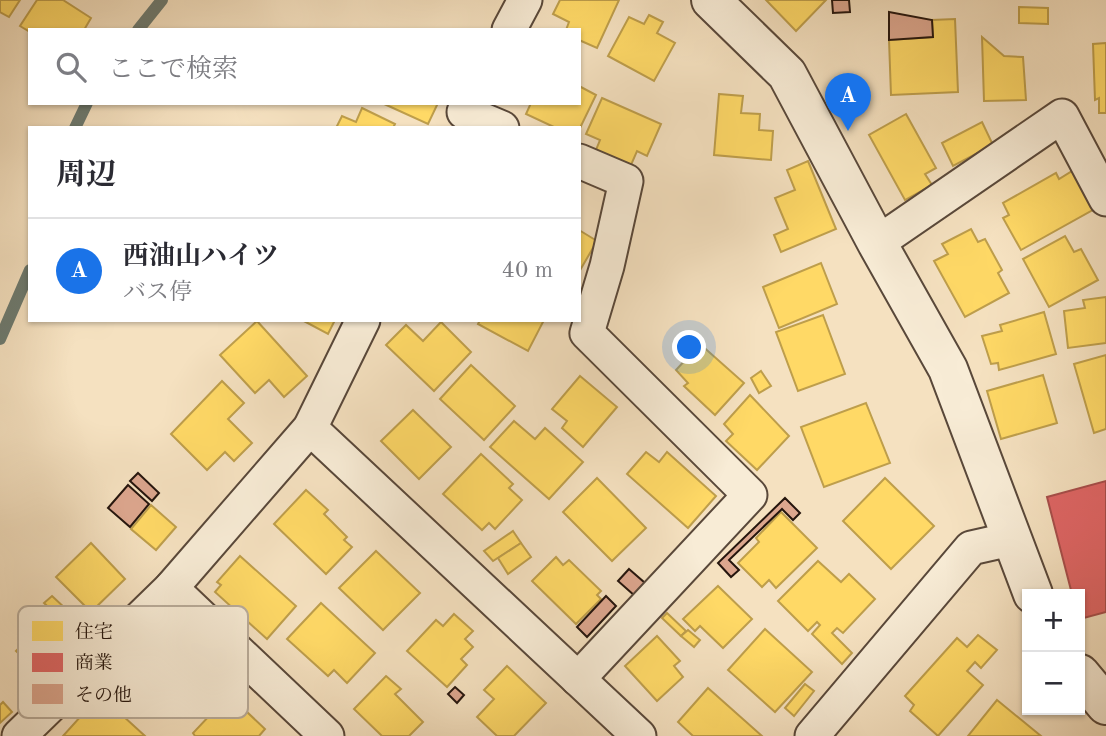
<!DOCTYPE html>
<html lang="ja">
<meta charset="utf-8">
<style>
body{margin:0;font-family:"Old Standard TT","Noto Serif JP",serif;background:#f2f2f3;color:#2b2b33}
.controls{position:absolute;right:21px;bottom:21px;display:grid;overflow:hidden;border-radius:0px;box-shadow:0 2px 5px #0004}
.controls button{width:63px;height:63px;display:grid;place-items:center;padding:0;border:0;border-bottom:2px solid #e1e1e2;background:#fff;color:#2b2b33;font:35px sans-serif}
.you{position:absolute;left:690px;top:348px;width:24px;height:24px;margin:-18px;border:5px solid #fff;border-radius:50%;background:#1a73e8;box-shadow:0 0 0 10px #1a73e833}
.badge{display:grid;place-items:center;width:46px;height:46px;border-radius:50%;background:#1a73e8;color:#fff;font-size:23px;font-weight:700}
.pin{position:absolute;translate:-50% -58px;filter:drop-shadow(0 2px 4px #0008)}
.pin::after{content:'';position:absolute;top:37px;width:24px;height:21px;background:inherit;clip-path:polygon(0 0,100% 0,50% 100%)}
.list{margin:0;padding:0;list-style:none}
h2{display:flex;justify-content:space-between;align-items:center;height:91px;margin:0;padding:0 28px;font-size:30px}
h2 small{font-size:23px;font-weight:400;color:#7c7c81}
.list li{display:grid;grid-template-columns:46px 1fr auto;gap:21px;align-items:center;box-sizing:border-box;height:105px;padding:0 28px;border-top:2px solid #e1e1e2}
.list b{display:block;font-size:26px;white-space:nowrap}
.list p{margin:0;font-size:23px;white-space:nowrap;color:#7c7c81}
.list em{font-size:23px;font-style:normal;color:#7c7c81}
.icon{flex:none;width:38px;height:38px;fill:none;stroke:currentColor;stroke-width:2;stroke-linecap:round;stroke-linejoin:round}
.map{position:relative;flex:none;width:1106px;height:736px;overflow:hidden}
.search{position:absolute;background:#fff;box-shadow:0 2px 5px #0004;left:28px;top:28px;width:553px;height:77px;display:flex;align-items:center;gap:18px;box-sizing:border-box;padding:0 24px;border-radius:0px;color:#7c7c81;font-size:26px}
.panel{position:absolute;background:#fff;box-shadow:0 2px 5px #0004;left:28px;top:126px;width:553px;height:196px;border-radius:0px}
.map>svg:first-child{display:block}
.homes{fill:#ffd966;stroke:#be9e4b;stroke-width:2}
.shops{fill:#e06666;stroke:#a84e4b;stroke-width:2}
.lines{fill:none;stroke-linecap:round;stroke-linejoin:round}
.stream{stroke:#6c7a70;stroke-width:12}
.building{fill:#dca68e;stroke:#25150d;stroke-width:2}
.minor-casing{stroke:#59483a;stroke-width:37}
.tertiary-casing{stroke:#59483a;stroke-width:42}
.minor{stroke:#f8ecd6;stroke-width:33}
.tertiary{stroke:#f8ecd6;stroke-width:38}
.key{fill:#f8ecd6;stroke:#b9ac9a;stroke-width:2}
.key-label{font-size:19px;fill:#25150d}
</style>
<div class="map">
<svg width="1106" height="736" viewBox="0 0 1106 736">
<rect width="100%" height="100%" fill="#f5e1c0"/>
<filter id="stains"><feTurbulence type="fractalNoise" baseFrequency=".00286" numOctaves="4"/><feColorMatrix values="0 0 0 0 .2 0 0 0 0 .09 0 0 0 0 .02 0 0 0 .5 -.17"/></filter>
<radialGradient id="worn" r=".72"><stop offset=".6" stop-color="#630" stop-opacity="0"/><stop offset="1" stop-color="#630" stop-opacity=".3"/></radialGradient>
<!-- homes -->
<g class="homes">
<path d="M0,0H20L9,17L0,12Z"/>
<path d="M37,0H63L91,18L84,30H30V32L20,26Z"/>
<path d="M560,0H619L597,48L579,40V30H566L569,22L553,14Z"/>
<path d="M766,0H826L796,31Z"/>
<path d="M1019,7L1048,8V24L1019,23Z"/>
<path d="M649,15L663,22L657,33L675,43L654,81L608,56L629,17L644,24Z"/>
<path d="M955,19L958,92L891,95L889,40L933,37L932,20Z"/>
<path d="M982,37L1004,56L1023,57L1026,100L984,101Z"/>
<path d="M1106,43V113H1099V98L1095,100L1093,44Z"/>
<path d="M579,86L596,95L579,130V128H556L526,114L531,103H579Z"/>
<path d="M719,94L743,96L741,113L760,114L759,130L773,131L771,160L714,155Z"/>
<path d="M602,98L661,124L647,156L637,151L631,165L596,150L600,140L586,134Z"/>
<path d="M382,103H438L428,124Z"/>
<path d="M362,108L395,124L393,128H336L342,116L356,122Z"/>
<path d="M906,114L936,168L925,174L932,185L905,200L869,135Z"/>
<path d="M982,122L993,145L953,166L942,143Z"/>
<path d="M808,161L836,229L781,252L774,235L788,229L775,198L795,190L787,170Z"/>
<path d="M1077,168L1098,207L1021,250L1003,218L1009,215L1003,203L1056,173L1059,179Z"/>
<path d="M971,229L978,242L985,239L1002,270L998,273L1009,293L965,317L934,261L948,254L942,244Z"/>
<path d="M579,230L597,241L579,272Z"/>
<path d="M1065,236L1074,252L1081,249L1098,280L1049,307L1023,259Z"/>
<path d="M821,263L837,304L779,328L763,287Z"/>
<path d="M1106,297V343L1068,348L1064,311L1085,308L1083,300Z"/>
<path d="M1044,312L1056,354L999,370L998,363L991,364L982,336L1002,331L1000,325Z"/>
<path d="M823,315L845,374L798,391L776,332Z"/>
<path d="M302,320H335L328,334Z"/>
<path d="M480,320H544L528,351L478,324Z"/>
<path d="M257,321L307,376L284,397L269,380L255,393L220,355Z"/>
<path d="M441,322L471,352L434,391L386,345L406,325L423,341Z"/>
<path d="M700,344L744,383L715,415L684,386L688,383L676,370Z"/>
<path d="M1106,355V429L1094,433L1074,364Z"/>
<path d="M471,365L515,406L484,440L440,399Z"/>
<path d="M761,371L771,386L759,393L751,378Z"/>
<path d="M1043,375L1057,423L1001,439L987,391Z"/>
<path d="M580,376L617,407L583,447L562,428L567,421L552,409Z"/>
<path d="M222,381L244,403L228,419L252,443L234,461L225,452L207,470L171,434Z"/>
<path d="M750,395L789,436L757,470L726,441L733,434L724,424Z"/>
<path d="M866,403L890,463L824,487L801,427Z"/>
<path d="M413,410L451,447L419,479L381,441Z"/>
<path d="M514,421L535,439L545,428L583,462L549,499L490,447Z"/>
<path d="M646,452L659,462L667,452L716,496L688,528L627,474Z"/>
<path d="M481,454L513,484L509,488L522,500L495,529L489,523L482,530L443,494Z"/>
<path d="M597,478L646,528L612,561L563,512Z"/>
<path d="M885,478L934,526L891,569L843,521Z"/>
<path d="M306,490L328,510L324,514L347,537L344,540L352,547L326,574L274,524Z"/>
<path d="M151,505L176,527L156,550L131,529Z"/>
<path d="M781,512L817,548L776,588L769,580L762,587L738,563L759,542L756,538Z"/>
<path d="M513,531L521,543L493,561L484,551Z"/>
<path d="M91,543L125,579L91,612L56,577Z"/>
<path d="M521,543L531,557L508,574L498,558Z"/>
<path d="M376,551L420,593L383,630L339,588Z"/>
<path d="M240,556L296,606L267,639L215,592L221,585L217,582Z"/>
<path d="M556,557L563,565L569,560L601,591L597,595L601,599L576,624L532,581Z"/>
<path d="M818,561L841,582L849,574L875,599L843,633L837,628L832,633L852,653L842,664L812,634L820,625L817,622L808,631L778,601Z"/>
<path d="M718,586L752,619L723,648L700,626L695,631L683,619Z"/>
<path d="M52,596L66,609L59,617L44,603Z"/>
<path d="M321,603L375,653L347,683L334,670L328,676L287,639Z"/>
<path d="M667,613L686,631L681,636L662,618Z"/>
<path d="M454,614L473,631L465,639L473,647L461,659L467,665L447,687L407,651L436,620L443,626Z"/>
<path d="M47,620L68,640L37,671L16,651Z"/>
<path d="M765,629L812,672L775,712L728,670Z"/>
<path d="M688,630L700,640L694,647L681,636Z"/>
<path d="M978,635L997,650L981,668L975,662L967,671L983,685L938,736L910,711L914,705L905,696L957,638L967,647Z"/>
<path d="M657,636L680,661L674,666L683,677L657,701L625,666Z"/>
<path d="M507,666L546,703L514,736H497L477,717L494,699L484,690Z"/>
<path d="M386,676L401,689L395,694L423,722L409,736H382L354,709Z"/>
<path d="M805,684L814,691L794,716L785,708Z"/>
<path d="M708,688L762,736H693L678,722Z"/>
<path d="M100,695L145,736H63Z"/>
<path d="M229,695L265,729L259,736H195L193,733Z"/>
<path d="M997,700L1041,736H968Z"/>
<path d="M3,702L12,712L0,723V705Z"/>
</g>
<!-- shops -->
<path class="shops" d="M1106,481V612L1080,619V594H1072L1047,497Z"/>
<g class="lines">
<!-- stream -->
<g class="stream">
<path d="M138,30L162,0"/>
<path d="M75,128L87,103"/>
<path d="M0,339L30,270"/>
</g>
</g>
<!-- building -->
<g class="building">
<path d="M832,0H849L850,12L833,13Z"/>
<path d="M889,12L932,20L933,37L889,40Z"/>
<path d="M138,473L159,493L152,501L130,481Z"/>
<path d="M128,485L149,504L130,527L108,508Z"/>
<path d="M785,498L800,513L793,520L782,509L729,560L739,570L731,577L718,563Z"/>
<path d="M629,569L645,583L635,596L618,581Z"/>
<path d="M606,596L616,606L587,637L577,627Z"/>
<path d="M455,687L464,695L457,703L448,694Z"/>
</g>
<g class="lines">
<!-- minor casing -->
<g class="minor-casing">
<g id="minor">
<path d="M509,30L525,0"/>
<path d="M464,112L502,128"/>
<path d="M877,243L1062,116L1106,199"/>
<path d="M310,428L639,736"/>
<path d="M171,588L327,736"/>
<path d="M578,679L750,495L587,333L607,266L626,181L579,161"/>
<path d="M19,736L171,588L310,428L363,320"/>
<path d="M812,736L971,548L1011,539"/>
</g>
</g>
<!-- tertiary casing -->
<g class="tertiary-casing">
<g id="tertiary">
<path d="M711,0L787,74L877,243L948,369L1033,594"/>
<path d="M1080,674L1106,705"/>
</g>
</g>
<!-- minor -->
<use href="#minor" class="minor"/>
<!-- tertiary -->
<use href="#tertiary" class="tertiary"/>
</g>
<!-- legend -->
<rect x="18" y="606" width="230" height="112" rx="10" class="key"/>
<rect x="32" y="621" width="31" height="20" fill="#ffd966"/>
<rect x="32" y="653" width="31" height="19" fill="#e06666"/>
<rect x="32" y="684" width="31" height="20" fill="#dca68e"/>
<g class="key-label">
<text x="75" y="638">住宅</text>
<text x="75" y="669">商業</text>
<text x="75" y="701">その他</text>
</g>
<rect width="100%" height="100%" filter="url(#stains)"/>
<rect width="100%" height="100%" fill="url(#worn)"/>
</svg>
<div class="controls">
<button>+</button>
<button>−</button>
</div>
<div class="you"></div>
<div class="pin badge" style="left:848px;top:131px">A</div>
<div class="search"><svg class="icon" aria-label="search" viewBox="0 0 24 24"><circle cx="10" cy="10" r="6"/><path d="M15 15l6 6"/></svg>ここで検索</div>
<section class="panel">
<h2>周辺<small></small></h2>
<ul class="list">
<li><span class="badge">A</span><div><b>西油山ハイツ</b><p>バス停</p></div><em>40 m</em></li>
</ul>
</section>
</div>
